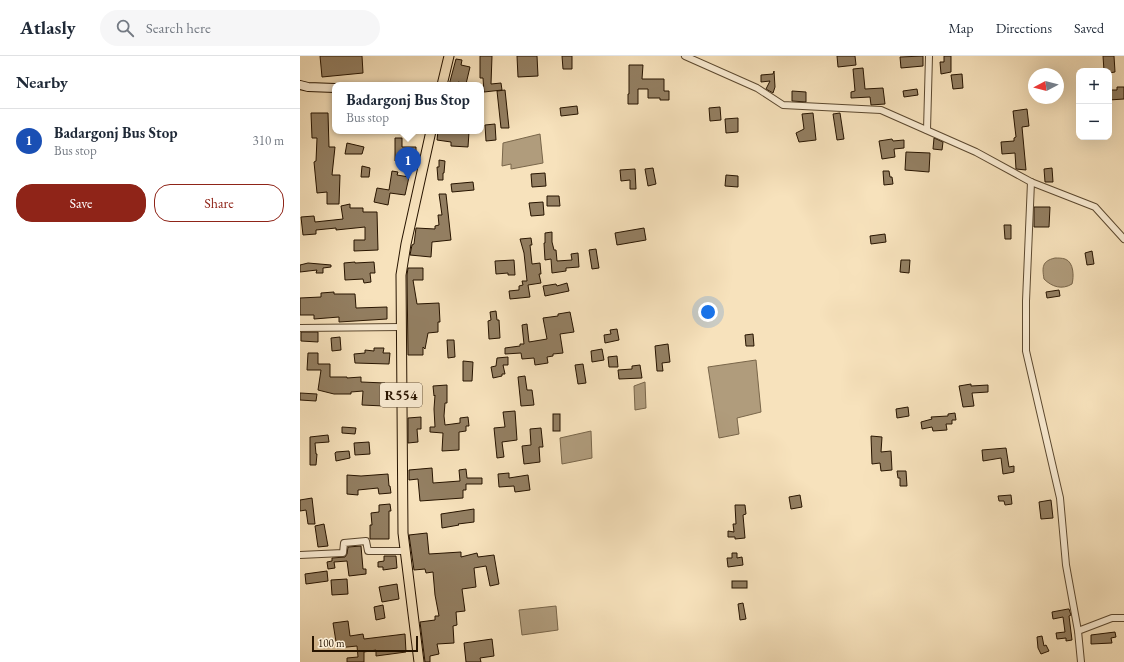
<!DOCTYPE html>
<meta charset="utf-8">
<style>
body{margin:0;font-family:"EB Garamond",serif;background:#f6f6f7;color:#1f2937}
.controls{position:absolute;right:12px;top:12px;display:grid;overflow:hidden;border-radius:8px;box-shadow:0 4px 16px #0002}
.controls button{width:36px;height:36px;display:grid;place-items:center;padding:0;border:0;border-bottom:1px solid #e0e1e3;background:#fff;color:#1f2937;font:20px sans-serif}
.compass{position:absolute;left:728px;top:12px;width:36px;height:36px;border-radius:50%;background:#fff;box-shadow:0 4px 16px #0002;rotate:263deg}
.scale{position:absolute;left:12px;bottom:10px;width:106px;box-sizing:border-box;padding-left:4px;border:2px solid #271400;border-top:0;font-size:11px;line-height:14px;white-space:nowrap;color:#271400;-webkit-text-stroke:3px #faecd3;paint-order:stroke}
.you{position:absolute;left:408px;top:256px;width:14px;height:14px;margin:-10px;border:3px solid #fff;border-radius:50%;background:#1a73e8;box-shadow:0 0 0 6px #1a73e833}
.badge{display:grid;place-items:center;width:26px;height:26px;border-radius:50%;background:#8f2418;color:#fff;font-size:13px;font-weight:700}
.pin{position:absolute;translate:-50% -33px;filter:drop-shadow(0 1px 2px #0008)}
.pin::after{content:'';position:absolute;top:21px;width:14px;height:12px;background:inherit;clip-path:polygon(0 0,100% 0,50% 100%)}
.popup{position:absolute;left:32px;top:26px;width:152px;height:52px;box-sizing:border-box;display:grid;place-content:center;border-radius:8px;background:#fff;filter:drop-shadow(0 1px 3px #0005);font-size:13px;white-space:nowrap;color:#747a83}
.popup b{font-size:15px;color:#1f2937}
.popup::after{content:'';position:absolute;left:50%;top:100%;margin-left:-8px;border:8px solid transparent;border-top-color:#fff}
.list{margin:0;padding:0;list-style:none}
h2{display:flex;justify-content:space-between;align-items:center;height:52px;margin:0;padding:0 16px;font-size:17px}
h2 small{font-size:13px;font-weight:400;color:#747a83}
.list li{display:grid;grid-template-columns:26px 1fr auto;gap:12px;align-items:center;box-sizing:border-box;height:64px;padding:0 16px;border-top:1px solid #e0e1e3}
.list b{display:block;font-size:15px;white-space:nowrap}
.list p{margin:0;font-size:13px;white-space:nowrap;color:#747a83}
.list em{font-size:13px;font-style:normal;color:#747a83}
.actions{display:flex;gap:8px;padding:12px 16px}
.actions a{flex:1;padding:9px 0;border:1px solid #8f2418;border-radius:16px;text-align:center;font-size:14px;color:#8f2418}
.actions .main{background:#8f2418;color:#fff}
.icon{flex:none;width:22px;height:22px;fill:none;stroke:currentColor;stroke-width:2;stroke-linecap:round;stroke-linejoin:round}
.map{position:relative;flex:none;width:824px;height:606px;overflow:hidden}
header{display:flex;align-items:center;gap:24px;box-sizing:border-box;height:56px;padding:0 20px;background:#fff;border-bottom:1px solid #e0e1e3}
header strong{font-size:19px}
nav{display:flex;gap:22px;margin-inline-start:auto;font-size:14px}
.search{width:280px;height:36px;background:#f6f6f7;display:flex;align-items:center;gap:10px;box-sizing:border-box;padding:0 14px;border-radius:22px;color:#747a83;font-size:15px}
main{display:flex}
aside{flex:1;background:#fff}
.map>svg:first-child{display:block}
.water{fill:#b09c7c;stroke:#79664a}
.building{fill:#937f62;stroke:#271400}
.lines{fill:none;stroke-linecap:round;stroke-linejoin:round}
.street-casing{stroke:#5b482f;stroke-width:8}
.secondary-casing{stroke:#271400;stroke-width:10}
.primary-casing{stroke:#271400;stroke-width:11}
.street{stroke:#faecd3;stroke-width:6}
.secondary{stroke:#faecd3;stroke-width:8}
.primary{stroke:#f7e2bc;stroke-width:9}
.labels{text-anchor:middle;stroke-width:3;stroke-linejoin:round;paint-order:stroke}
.shield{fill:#faecd3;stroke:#66553f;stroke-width:1}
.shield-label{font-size:14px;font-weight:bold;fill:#271400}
</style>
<header>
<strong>Atlasly</strong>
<div class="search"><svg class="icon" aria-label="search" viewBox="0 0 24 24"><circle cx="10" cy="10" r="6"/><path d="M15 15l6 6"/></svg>Search here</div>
<nav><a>Map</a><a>Directions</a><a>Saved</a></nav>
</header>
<main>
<aside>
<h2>Nearby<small></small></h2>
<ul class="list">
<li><span class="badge" style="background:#1a4fb4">1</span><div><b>Badargonj Bus Stop</b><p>Bus stop</p></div><em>310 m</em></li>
</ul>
<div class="actions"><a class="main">Save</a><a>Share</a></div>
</aside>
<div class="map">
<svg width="824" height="606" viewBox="0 0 824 606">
<rect width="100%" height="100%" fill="#f7e2bc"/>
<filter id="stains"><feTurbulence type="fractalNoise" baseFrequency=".005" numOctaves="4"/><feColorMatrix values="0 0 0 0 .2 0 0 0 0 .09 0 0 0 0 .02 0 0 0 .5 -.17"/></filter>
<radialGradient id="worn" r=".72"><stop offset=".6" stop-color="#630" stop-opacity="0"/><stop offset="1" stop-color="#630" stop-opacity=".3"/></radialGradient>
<!-- water -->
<g class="water">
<path d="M240,78L243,107L211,113V108L202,110L203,87Z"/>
<path d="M755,202C758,202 762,202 765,203C774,206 774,221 772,228C762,234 752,231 744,223C742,211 742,205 755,202Z"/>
<path d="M456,304L461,356L437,362L439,378L419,382L408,311Z"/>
<path d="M345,326L346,352L335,354L334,330Z"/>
<path d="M291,375L292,402L262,408L260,382Z"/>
<path d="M256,550L258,574L222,579L219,554Z"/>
</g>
<!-- building -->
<g class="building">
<path d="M20,0H62L63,17L22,21Z"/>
<path d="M180,0H192L191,28L201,27L202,34L184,36L183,22H180Z"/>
<path d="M217,0H237L238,20L218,21Z"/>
<path d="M262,0H272V13H263Z"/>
<path d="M537,0H555L556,9L538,11Z"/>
<path d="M623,0V10L601,12L600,1Z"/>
<path d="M644,0H651V16L641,18L640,6H644Z"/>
<path d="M803,0H814L815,16L809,17V15H804Z"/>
<path d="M156,3L162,4L161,9L170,11L166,28L158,26V29H149Z"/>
<path d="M329,9H343L342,23H364V35H369V44H360V42H348V33H338V48H328V38H329Z"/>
<path d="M563,12L565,33L583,32L585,48L571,49L570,41L551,42V36L555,35L553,13Z"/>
<path d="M474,15L475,31L473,37L466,33L470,25L461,26V19L473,18Z"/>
<path d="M662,18L663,32L653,33L651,19Z"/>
<path d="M817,31H824V43L809,44V34H817Z"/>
<path d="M617,33L618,39L604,41L603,35Z"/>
<path d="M205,34L209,72H201L197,35Z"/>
<path d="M492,35L506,36V46L492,45Z"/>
<path d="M277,50L278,58L261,60L260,52Z"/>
<path d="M420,51L421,64L410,65L409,52Z"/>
<path d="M727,53L729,70L722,71L726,114L716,113L715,97L702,98L701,86L714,85V82L716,81L713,55Z"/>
<path d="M11,57H28L29,91H35L32,119H40L39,148H27V136L17,137L14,106L16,105L17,82H12Z"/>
<path d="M513,57L516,84L499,86L496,77L504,73L502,58Z"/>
<path d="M540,57L544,83L537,84L533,58Z"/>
<path d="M438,62V76L426,77L425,63Z"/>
<path d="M195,68L196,84L186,85L185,69Z"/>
<path d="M138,75L169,76L168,91L151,90V86L137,84Z"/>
<path d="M95,82H102V91H116V98H113L114,105H113L112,110L101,109L100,104L95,105Z"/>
<path d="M634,82L643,86L642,94L633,93Z"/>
<path d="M592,83L593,85L604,84V92L594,93L595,101L582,103L579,85Z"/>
<path d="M47,87L64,91L62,98H45Z"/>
<path d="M606,96L630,97L629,116L605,114Z"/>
<path d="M139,104L145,105L144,117H143V124H138L137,111H139Z"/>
<path d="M62,110L70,112L69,121H61Z"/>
<path d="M353,112L356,128L348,130L345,113Z"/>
<path d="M752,112L753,126H745L744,113Z"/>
<path d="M335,113L336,133H330V124L321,125L320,114Z"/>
<path d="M92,115L98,116L97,119L109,121L105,139L90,137L88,149L74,146L77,132L89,134Z"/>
<path d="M583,115H589L590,121H592L593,128L584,129Z"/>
<path d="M245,117L246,130L232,131L231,118Z"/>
<path d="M426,119L438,120V131L425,130Z"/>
<path d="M173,126L174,134L152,136L151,128Z"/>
<path d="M139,138H146L151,184L132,186L131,201L110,199L112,189L114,188L116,172L135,173V170L139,169L138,159H142Z"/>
<path d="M247,140H259L260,150H247Z"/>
<path d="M243,146L244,159L231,160L229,147Z"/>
<path d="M50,148V152H63V156H77L78,194L54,195V184H65V171L36,174V172L16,174V178L3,179L1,161L14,160L15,166L43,163L41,150Z"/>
<path d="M734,151H750L749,171H734Z"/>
<path d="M704,169H711V183H705Z"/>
<path d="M344,172L346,184L317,189L315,177Z"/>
<path d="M252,176V186L254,194H256L257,205L272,204L271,198L278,197L279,211L266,212V215L252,217L251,203L245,204L244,187H245V177Z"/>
<path d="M585,178L586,186L571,188L570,180Z"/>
<path d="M231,182L232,189H230L232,208L240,207L241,218H239L241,227L228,229L230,241L210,243L209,235L219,234V230L223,229L222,225H227L224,197L220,183Z"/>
<path d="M296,193L299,212L292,213L289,194Z"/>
<path d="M792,195L794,208L787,209L785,197Z"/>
<path d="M214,204L215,219H208V217L196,218L195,205Z"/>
<path d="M601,204H610L609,217L600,216Z"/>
<path d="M55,206V207L74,206L75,217H70L71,226L64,227L63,223L45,224L44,207Z"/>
<path d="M8,207L31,209V211L23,212V217H16L17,214L0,216V209Z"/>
<path d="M108,212H123V224H113L117,248L139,247L140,266H138V276L128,277L125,293L123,291V299H108L107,219Z"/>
<path d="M267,227L269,235L245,240L243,230L256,228L257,230Z"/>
<path d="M759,234L760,240L747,242L746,236Z"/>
<path d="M34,236V238H55L56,252L87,251V263L39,266V261L14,263V259H0V242L21,241V237Z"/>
<path d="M196,255L197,264H199L200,282L189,283L188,265L191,264L190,256Z"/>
<path d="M270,256L274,276L260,278L263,297L253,298V300L247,301L248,307L235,309L234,302L222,303L221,297L205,298V292L220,290V288H224L222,269L227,268L229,286L247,283L243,262L258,260V258Z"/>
<path d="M317,273L319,284L305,287L304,279L311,278L310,274Z"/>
<path d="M1,276H18V286L1,285Z"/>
<path d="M453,278L454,290H446L445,279Z"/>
<path d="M40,281L41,294L32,295L31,282Z"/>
<path d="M147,284H154L155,301L148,302Z"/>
<path d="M368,288L370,306L362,307L363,315H357L355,290Z"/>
<path d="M74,292H84L83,297H90L89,308L55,307L54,298L65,297V294L74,295Z"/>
<path d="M302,293L304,304L292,306L291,295Z"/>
<path d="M8,297H18V308H30V321H47V322L61,321V326L85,327L84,350L62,349L63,335L51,336V338H34L18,334L21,314H7Z"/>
<path d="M317,300L318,311H309L308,301Z"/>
<path d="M208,301V309H203L205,318H202V320L193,322L191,311L196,310L197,302Z"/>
<path d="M163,305L173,306L172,325H163Z"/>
<path d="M283,308L286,327L278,328L275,309Z"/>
<path d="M340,309L342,322L319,323L318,314L332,313V310Z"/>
<path d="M225,320L227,334H232L234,349L221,350L218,321Z"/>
<path d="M671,328V330L688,329V336L672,337L674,350L663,351L659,330Z"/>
<path d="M147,329V347H145L144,360L145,369L160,367V362L168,361L169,370H166V375L159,376V394L142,395L143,377L130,376V371H135L134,353L135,339L134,340L133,330Z"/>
<path d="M0,337L17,338L16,345L0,344Z"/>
<path d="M608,351L609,360L597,362L596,353Z"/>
<path d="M215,355L217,384L202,386L204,401L197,402L194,372L205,371L203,356Z"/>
<path d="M655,357L656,364H652V368H646L647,374L633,375L632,371L622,373L621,366L632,363L631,361L648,360V358Z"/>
<rect x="253" y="358" width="7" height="17"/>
<path d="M121,361V373H117L118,386L108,387V362Z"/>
<path d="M42,371L56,372L55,378L42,377Z"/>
<path d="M241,372L243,391H239L240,406L224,408L222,390L231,389L230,373Z"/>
<path d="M28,379L29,386L15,387L16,398H17L16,409H10V381Z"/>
<path d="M571,380L582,381L581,396L591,395L592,414L581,415L580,407L572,408Z"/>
<path d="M69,386L70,398L55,399L54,387Z"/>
<path d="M706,392L709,411L714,410V416L703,418L701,402L683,405L682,394Z"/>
<path d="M49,395L50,402L36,405L35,397L36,396Z"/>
<path d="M132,412L133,427L160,425L159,414L166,413L167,422H182V428H166V434H163V442L120,445L118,423L109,424V414Z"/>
<path d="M597,415H606L607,430H600V422H598Z"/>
<path d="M209,417V422L228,419L230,434L215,436L214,430L199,431L198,418Z"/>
<path d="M88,418L89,430H90L91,437L79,438L78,432L58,434V439L47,438V419L61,420Z"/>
<path d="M500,439L502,451L491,453L489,441Z"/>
<path d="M711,439L712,448L705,449L704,445H699L698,440Z"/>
<path d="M12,442L15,468H8L6,454L0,455V444Z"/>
<path d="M751,444L753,462L741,463L739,446Z"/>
<path d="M90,448L91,455H89V483H70V469H72L71,457L79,456V449Z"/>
<path d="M435,449H445L446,458L443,459L445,482L435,483V481H428V475L434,476L433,468H436Z"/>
<path d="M174,453V466L158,468L159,469L142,472L141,458Z"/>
<path d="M24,468L28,490L18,491L15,470Z"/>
<path d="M127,477L129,498L161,496V501L177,497L178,501L194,499L199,528L190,530L186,510L174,512L176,531L162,533L165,555L156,556L157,569L153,570L154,587L137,588L139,598L130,600V606H125L120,566L135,564V560H139L135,539L133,516L126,517L125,513L114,514L109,479Z"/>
<path d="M61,490L63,513H66V518L49,520L47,505L34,506L35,512L28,513L27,506L32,505V502L45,501L47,498L48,491Z"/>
<path d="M432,497H437V502L442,501L443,509L428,511L427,502H432Z"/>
<path d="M84,500H96L97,512L83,514V511H78V506L84,505Z"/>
<path d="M27,515L28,525L6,528L5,518Z"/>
<path d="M47,523L48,538L32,539L31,524Z"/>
<rect x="432" y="525" width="15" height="7"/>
<path d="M97,528L99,543L82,546L79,531Z"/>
<path d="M443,547L446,563L440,564L438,548Z"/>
<path d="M83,549L85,562L76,564L74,551Z"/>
<path d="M768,553H769L771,559L769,560L772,584L766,585V582L757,583L756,577L765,576L763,561L753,563L752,556Z"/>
<path d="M48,565L50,580L63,578L64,583L105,578L106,596L76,600V594L64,596V606H47V602L58,601L57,590L37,592L33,567Z"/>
<path d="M815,576L816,581L811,582L812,587L791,588V579Z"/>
<path d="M742,580L744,590L746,589L749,595L741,598L738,592L737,581Z"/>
<path d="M192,583L194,600L180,602L181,606H166L164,587Z"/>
</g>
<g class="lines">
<!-- street casing -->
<g class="street-casing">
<g id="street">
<path d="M385,0L457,32L483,49L581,54L676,96L731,126L795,151L824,183"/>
<path d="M627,74L629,0"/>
<path d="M731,126L726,245V295L760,442L766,509L778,575"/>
<path d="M0,272L101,271"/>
<path d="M0,499L43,497L44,487L66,485L68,495H105"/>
<path d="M781,606L778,575L812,562H824"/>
</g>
</g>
<!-- secondary casing -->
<g class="secondary-casing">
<path id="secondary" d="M0,29L8,31L35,32"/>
</g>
<!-- primary casing -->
<g class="primary-casing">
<g id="primary">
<path d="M142,29L149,0"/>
<path d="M119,606L103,477L101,219L106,188L131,75"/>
</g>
</g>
<!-- street -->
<use href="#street" class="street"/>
<!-- secondary -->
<use href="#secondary" class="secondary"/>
<!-- primary -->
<use href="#primary" class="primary"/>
</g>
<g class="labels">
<!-- shield labels -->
<rect class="shield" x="80" y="327" width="42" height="24" rx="3"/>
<g class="shield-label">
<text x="101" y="344">R554</text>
</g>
</g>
<rect width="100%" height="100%" filter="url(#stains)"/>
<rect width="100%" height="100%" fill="url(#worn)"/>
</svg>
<div class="controls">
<button>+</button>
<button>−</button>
</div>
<svg class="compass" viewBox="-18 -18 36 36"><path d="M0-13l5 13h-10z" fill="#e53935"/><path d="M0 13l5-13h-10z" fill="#747a83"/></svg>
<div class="scale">100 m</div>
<div class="you"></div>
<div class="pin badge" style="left:108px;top:124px;background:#1a4fb4">1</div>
<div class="popup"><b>Badargonj Bus Stop</b>Bus stop</div>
</div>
</main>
